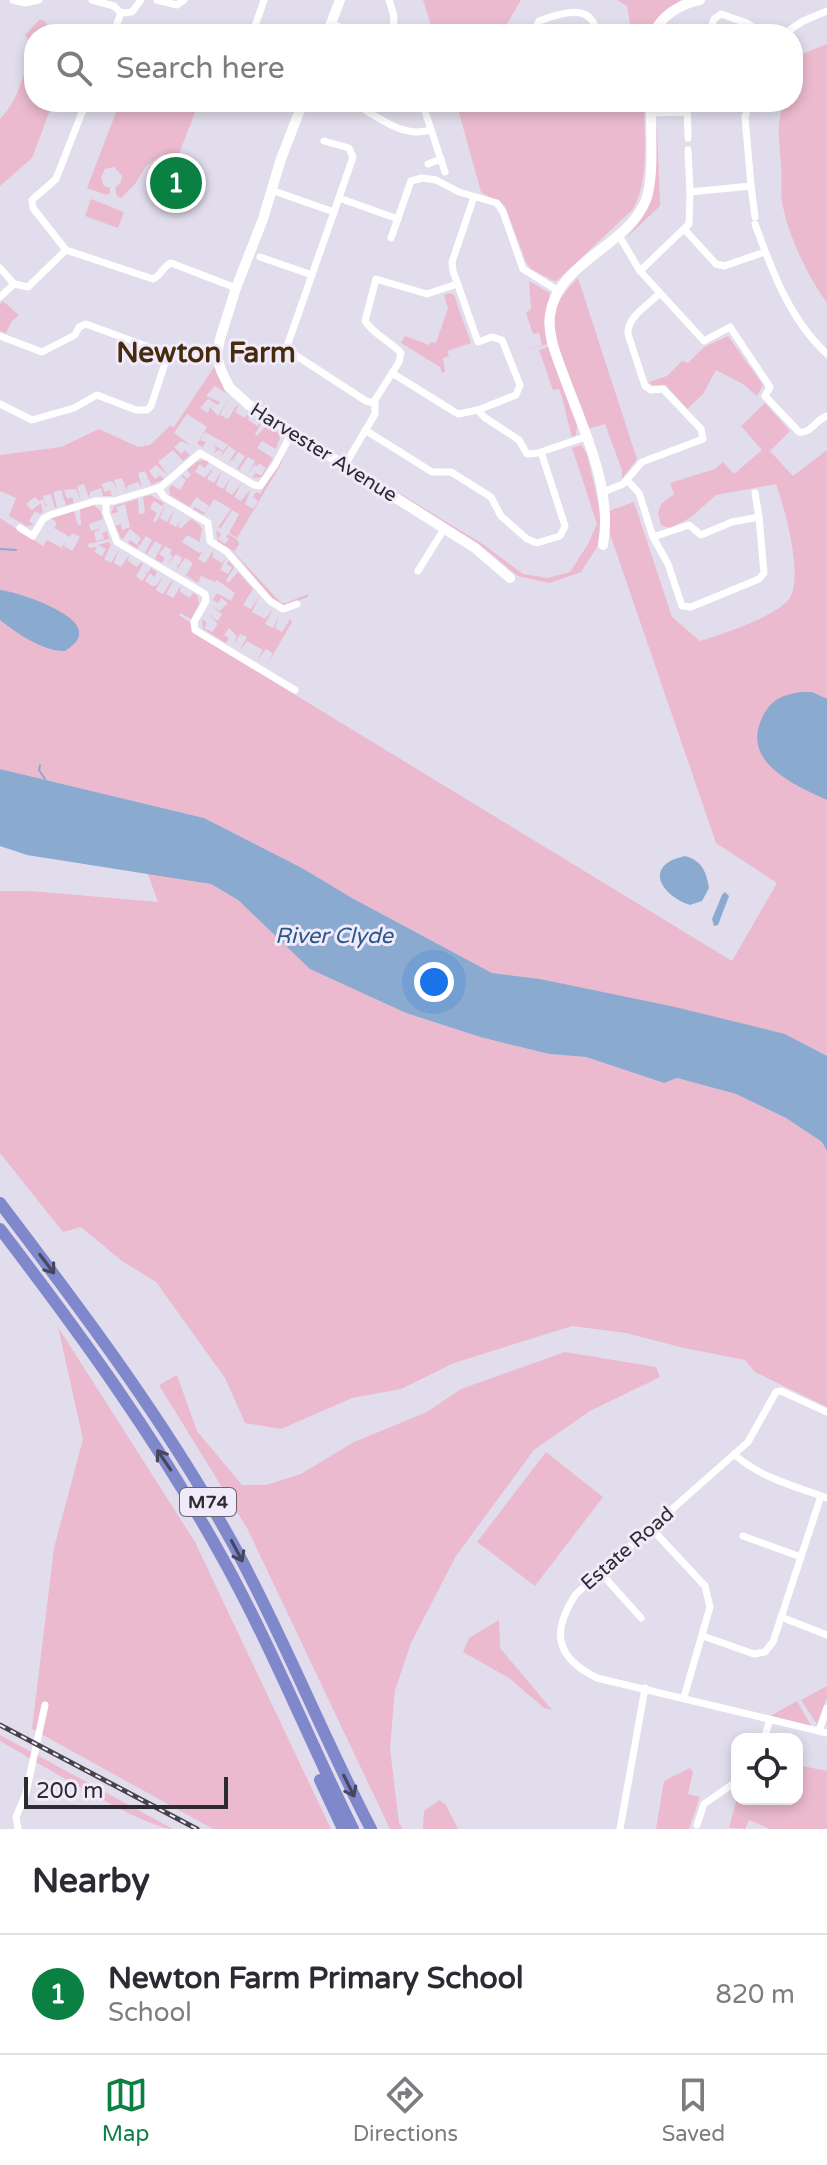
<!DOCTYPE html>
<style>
body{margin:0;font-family:"Varela Round",sans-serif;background:#f7f7f7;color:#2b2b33}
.controls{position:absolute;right:24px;bottom:24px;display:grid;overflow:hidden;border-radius:16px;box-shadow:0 4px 12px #0003}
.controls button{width:72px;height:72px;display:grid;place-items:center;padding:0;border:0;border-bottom:2px solid #e1e1e2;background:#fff;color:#2b2b33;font:40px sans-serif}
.scale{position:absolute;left:24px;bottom:20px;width:204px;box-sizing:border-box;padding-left:8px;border:4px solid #2d2b30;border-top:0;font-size:22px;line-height:28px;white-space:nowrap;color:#2d2b30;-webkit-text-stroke:6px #f0eafa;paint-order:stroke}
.you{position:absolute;left:434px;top:982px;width:28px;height:28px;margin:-20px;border:6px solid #fff;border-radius:50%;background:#1a73e8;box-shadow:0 0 0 12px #1a73e833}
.badge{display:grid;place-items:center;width:52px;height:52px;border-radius:50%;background:#0b8043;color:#fff;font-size:26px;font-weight:700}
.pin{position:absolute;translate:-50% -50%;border:4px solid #fff;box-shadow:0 2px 8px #0006}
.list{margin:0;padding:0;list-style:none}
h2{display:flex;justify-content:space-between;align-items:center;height:104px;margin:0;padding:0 32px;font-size:34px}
h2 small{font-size:26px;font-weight:400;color:#7c7c81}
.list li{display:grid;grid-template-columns:52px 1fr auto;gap:24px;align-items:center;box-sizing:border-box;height:120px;padding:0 32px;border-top:2px solid #e1e1e2}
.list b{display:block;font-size:30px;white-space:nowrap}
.list p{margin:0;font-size:26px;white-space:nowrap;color:#7c7c81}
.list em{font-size:26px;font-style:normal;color:#7c7c81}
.icon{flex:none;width:44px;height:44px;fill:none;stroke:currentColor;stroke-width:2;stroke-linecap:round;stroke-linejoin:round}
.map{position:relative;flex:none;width:827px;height:1829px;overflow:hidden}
.search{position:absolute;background:#fff;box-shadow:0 4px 12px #0003;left:24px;right:24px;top:24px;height:88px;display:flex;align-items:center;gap:20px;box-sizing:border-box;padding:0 28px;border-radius:32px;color:#7c7c81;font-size:30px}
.sheet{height:224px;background:#fff}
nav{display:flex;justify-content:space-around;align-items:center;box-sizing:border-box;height:112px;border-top:2px solid #e1e1e2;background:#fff;font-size:22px;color:#7c7c81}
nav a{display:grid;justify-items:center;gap:4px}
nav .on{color:#0b8043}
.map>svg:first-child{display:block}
.green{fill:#ebbace}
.water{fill:#8baacf}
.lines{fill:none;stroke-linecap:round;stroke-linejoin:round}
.stream{stroke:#8baacf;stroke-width:2}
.street{stroke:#fff;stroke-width:7}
.secondary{stroke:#fff;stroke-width:10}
.highway{stroke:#8088cc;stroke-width:12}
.rail-casing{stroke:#46434a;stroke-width:5}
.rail{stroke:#f0eafa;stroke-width:2;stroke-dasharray:6;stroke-linecap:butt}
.oneway{stroke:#46475f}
.labels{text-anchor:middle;stroke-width:6;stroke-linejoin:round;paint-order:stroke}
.shield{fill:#f0eafa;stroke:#68646d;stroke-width:2}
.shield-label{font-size:18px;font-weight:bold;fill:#2d2b30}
.street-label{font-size:20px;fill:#2d2b30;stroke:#f0eafa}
.water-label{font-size:22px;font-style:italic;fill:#2c5889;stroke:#f0eafa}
.district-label{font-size:28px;font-weight:bold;fill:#462b0c;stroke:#f0eafa}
</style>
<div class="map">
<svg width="827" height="1829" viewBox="0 0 827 1829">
<rect width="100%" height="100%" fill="#e2ddec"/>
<!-- green -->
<g class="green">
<path d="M423,0H521L505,27L507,34H434Z"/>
<path d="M617,0H681L660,15L646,34H632L627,6Z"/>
<path d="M40,19L45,21L51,34H34V102H53L32,158L0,186V119C21,98 24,71 32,44L25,35Z"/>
<path d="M827,44V303C808,276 790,240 783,207C780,194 782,177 781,163C779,140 776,125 784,102H793V75L800,55Z"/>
<path d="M120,102H199L177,159L163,154L146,166L135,184L121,198L117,196L115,188L121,182L122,176L114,167L105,169L101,177L104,186L110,188V193L106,195L87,188Z"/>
<path d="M456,102H566L598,106L604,102H644C644,136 650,178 633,209L558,280L554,281L531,269L526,262L505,206L481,192Z"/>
<path d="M657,125L660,206L626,238L641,220L651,201Z"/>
<path d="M91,199L124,212L118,228L85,216Z"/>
<path d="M578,278L637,459L622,479V470L605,424L587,429C578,402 551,341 555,315C557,300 567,289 578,278Z"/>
<path d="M529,281L550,293L544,323L547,344L513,355L542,345L539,333L533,334L526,313L531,309Z"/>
<path d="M450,293L454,295L471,343L447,351L449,356L443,358L445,372L442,373L440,367L401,343L405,336L429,345L431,342L436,343L448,308L444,295Z"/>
<path d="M3,301L19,315L11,322L6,333L0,331V304Z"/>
<path d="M728,336L763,385L757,396L743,384L716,370L703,394L687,409L666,385H652L649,382L667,376L682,361L688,363L704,347Z"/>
<path d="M548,347L577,426L576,435L572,437C567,420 565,405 559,389L553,390L539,350Z"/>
<path d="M214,367L226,393L215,386L206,396L220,402L218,405L208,399L200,408L208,413L210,407L218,416L229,398L220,415L228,419L237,405L238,406L235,412L245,418L248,413L251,414L248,420L257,426L262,422L255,434L257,436L267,425L281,435L276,449L262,441L257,448L273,458L262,477L252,478L256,473L261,476L266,468L259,463L257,466L254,465L247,475L255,461L248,457L239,470L237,469L245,456L238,452L234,458L236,461L233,459L228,463L236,451L229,446L220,458L223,452L218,450L213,454L216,449L213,444L223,451L228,445L205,432L200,440L206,442L203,447L197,444L207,427L187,414L174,433L191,445L181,441L174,447L181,454L185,450L190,455L183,461L173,450L158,462L168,475L156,465L149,471L155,479L160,475L164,479L151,485L149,479L146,480L148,478L145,471L138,473L142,488L138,482L127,486V492L125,486L122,487L125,485L122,478L114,480L119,495L114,483L110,481L102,484L104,492L110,490L112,496H103L101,488L90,492L89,498L84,484L77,486L81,501L76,489L64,490L67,499L72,497L74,503L66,505L61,490L53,492L57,507L55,508L51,494L43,496L45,504H48L45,505L46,511L43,499L39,501L35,497L26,504L32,510L41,503L43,512L40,514L35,511L29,521L34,525L27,526L9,516L16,498L0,491V455L61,447L99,429L138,447L150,445L170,426L174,427Z"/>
<path d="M765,403L790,431L770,451L793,476L827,450V1056L785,1034L540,979L492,973L352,898L302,868L204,818L0,769V620C16,633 44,652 65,651L62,612L28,597L0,590V518L43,546L47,540L66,550L62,547L66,541L64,546L72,551L80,537L72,533L70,537L54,528L57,523L51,518L74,511L78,525H81L80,509L93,505L100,510L103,519L89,524L91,531L99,529L98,526L100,530L106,528L94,532L96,541L104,539L102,533L107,531L109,539L88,544L89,548L97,547L94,552L102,556L106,549L98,545L109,542L111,545L104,559L111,563L119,549L114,563L121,567L129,555L128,561L137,567L141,562L143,564L136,576L142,581L147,574L145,572L148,573L151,568L157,572L154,577L150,573L145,581L152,586L157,585L164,575L156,590L163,594L172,580L173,581L166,594L173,598L181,586L180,592L190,598L193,593L197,595L199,604L191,619L180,613L179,615L191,623L192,632L732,961L777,883L716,843L610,534L609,511L634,502L672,617L700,641C722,634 775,617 789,599C804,578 785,509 776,484L716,495L690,518L670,528L661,525L658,513L661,504L674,494L670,483L715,469L723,462L734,474L762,450L741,426Z"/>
<path d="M581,445L587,454L598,502L601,519L599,544L581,572L550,583L518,576L479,544L355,466L484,545L523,574L548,578L570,572L588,544L597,524L572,448Z"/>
<path d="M285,453L281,464L237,538L229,533L239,514L232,510L221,528L218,527L231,509L214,499L204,515L193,509L194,507L205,513L209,506L196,497L190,507L170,495L169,488L172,485L180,490L186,480L181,476L183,475L187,479L191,475L187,470C194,464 200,457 209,462L205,468L200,464L195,472L205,478L214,466L211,471L214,473L211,472L207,479L214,483L222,471L216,485L223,489L231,477L225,490L232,495L242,483L234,497L241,501L251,489L245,504L253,509L258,501L253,497L256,492L260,494Z"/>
<path d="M151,495L164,503L162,506L154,501L150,508L157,513L153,521L156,522L166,504L160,518L167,522L171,515L169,513L172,515L175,510L169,523L176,527L181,520L178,527L181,528L191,519C208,529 200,529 200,542L187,535L182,542L199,553L202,552L198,559L205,563L214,549L212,557L222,563L226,558L220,570L228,574L232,567L226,564L229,561L234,567L226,581L229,582L238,572L253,589L243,605L251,609L259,596L252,612L265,619L273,609L265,624L273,628L280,614L275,628L282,632L290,619L292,622L266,667L273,653L266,649L257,661L263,650L247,641L239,651L247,637L240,634L236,641L238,643L235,641L232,646L237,636L229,628L224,635L229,638L226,643L203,629L202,619L207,623L204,628L212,632L217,625L216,621L205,614L210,617L212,614L211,617L218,621L222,614L210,605L220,611L228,603L221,598L218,603L213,600L217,593L231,601L235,593L217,580L215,582L201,576L198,583L210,591L187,576L185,577L193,563L185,558L176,571L178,566L176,564L179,565L182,558L176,554L167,566L173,556L170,554L172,550L165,546L159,554L165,558L162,563L155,559L162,545L155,541L147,554L145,553L152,540L146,536L141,543L143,545L140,544L137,549L128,543L130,540L137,545L141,538L130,529L122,540L115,526L121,524L122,530L130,527L125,504L116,507L118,512L111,514L114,506L138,499L139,514L145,513L143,497Z"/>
<path d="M216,530L221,534L218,539L225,544L229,539L226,537L228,534L237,539L239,544L234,552L281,603H286L308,594V597L287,605H280L272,599L232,550L218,543Z"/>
<path d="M147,872L211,884L238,900L311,969L406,1013L480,1037L549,1054L586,1057L664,1083L677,1078L736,1094L786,1118L822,1142L827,1151V1407L755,1372L745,1360L684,1348L626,1333L572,1326L454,1363L401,1389L352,1398L281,1429L245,1423L225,1378L156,1282L122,1261L81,1227L63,1232L0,1153V891H31L158,902Z"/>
<path d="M58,1327L195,1542L331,1829H213L32,1729L54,1548L83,1439Z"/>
<path d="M565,1352L656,1367L660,1377L590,1411L534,1450L456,1556L411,1643L395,1690L390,1748L399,1823L403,1829H390L247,1528L159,1385L177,1375L197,1431L242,1485H266L301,1474L354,1442L427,1412L461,1389Z"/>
<path d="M546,1452L603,1497L535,1586L477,1542Z"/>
<path d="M499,1620L500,1648L552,1710L544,1708L509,1678L463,1652L469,1638Z"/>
<path d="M827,1686V1697L817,1724L801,1700Z"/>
<path d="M797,1701L812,1727L770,1716Z"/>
<path d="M0,1735L173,1829C145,1829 32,1759 0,1741Z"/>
<path d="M797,1765L827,1771V1829H770L749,1820L745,1829L729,1828L737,1798L797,1799Z"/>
<path d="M690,1768L693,1772L688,1794L700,1797L689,1829H656L664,1781Z"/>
<path d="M439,1800L446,1805L458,1829H423L424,1811Z"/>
</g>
<!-- water -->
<g class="water">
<path d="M0,590C17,592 76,611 79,631C81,640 71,647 65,651C44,652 16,633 0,620Z"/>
<path d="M801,692H812L827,699V800C795,785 741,763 762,718C771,699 782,695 801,692Z"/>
<path d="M0,769L204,818L302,868L352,898L492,973L540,979L675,1007L785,1034L827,1056V1151L822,1142L786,1118L736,1094L677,1078L664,1083L586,1057L549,1054L480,1037L406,1013L310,969L238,900L211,884L27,855L0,846Z"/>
<path d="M685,856C702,861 706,871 709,888L702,901L690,905C660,895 643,865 685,856Z"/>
<path d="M725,892L729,896L718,925L714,926L712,919L722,895Z"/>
</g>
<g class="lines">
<!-- stream -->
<g class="stream">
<path d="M0,549L16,550"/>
<path d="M40,765L39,770L45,779"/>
</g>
<!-- street -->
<g class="street">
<path d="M13,0L25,3L39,0"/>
<path d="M92,0L114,6L121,13L132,12L141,0"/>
<path d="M157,0L177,5L184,0"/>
<path d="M389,0L394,16L393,34"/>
<path d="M332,23L353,34"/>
<path d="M113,34L121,13"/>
<path d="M255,34L254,29L264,0"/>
<path d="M537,34L536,28L539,21C561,13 592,1 597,34"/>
<path d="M709,34L714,19L721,14L747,23L763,34"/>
<path d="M784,34L803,21L827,11"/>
<path d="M86,102L56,179L32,200L33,208L66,250L153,279C161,276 162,267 171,263L236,288"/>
<path d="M352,102C375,115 403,139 430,130"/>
<path d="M422,102L445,172"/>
<path d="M687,102L688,138"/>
<path d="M651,113L686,112"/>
<path d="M324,141L349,148L353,157L334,212"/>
<path d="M688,150L690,192"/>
<path d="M428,164L441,159"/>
<path d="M751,186L755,217"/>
<path d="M271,190L334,212L286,349L366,401L374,403"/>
<path d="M474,197L452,262L453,271L478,342L492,337L502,340L520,385L516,395L478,410"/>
<path d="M339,198L398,219"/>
<path d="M755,224C772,271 790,320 827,354"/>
<path d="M685,230L716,264L724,266L765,252"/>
<path d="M618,234L640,271L704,341L730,327L770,387L765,396L799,432C811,434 816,419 827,416"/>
<path d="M391,238L411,181L422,178L436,180L459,192L497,203L503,212L523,269L557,290"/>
<path d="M260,257L312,275"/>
<path d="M0,268L14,284L28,287L66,250"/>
<path d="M640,271L689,224L690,192L751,186L745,117L750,102"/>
<path d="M0,297L14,284"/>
<path d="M0,336L42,352L75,335L79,327L86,324L168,354L185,357L217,356"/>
<path d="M392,373L458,414L478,410L484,417L519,440L527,454L538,453L585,437"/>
<path d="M0,404L32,420L74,408L97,395L136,410H147L151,406L168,354"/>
<path d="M365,430L432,472H451L491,497L501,516L527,539L537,543L560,536L565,526L541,452"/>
<path d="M345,465L375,414V400L399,362L401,353C390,341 374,335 365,321L376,279L427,294L457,284"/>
<path d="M627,480L639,493L653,537L668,564L682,606L691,607L759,579L764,573L759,517L732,522L701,535L689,525L653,537"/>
<path d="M158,488L164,497L208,523L210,541L226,551L270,601L283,609L297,604"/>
<path d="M601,493L623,484L642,462L703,439L701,429L663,389L651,390L645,386L628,334C627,317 648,305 659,294"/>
<path d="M755,493L759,517"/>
<path d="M106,501V513L117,542L205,594L206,601L194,622L195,630L295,690"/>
<path d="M20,528L33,536L43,519L50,515L95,501H114L161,487L200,453L254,485L260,486L275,465L292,432"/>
<path d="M418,571L444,529"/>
<path d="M827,1412L781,1391L776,1392L748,1442L576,1594C551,1632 555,1657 597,1678L827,1733"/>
<path d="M734,1454C760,1478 795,1486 827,1498"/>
<path d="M651,1528L705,1586L710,1607L684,1697"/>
<path d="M743,1536L801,1557"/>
<path d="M600,1572L641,1618"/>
<path d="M781,1617L827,1635"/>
<path d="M703,1636L754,1654L765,1652L773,1642L821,1496"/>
<path d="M819,1731L827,1708"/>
<path d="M764,1739L770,1719"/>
<path d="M697,1825L704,1804L737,1781"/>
<path d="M18,1829L16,1817L26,1793L45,1705"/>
<path d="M620,1829L645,1688"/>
</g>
<!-- secondary -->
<g class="secondary">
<path d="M327,34L340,0"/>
<path d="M653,34C663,14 679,5 700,0"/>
<path d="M303,102L281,159L263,219L236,288L220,339L217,356L221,370L229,387L249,405L475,548L510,578"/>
<path d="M603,545C613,490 584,430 565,379C558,359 547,337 550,315C557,262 627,247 646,200C655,175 650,129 651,102"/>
</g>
<!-- highway -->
<g class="highway">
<path d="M0,1203C83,1312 167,1424 233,1544C284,1637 322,1735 371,1829"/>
<path d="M0,1229C79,1332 155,1437 218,1550C269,1640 307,1736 353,1829"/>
<path d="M320,1780L343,1829"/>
</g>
<!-- rail casing -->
<g class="rail-casing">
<path id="rail" d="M0,1725L197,1829"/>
</g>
<!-- rail -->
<use href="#rail" class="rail"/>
</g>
<!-- one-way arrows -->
<defs><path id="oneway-shaft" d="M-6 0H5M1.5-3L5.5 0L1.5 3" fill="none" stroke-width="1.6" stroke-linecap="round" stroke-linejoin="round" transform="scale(2)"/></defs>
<g class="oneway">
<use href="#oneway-shaft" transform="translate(47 1264) rotate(53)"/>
<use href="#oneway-shaft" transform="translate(164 1460) rotate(-124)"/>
<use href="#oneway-shaft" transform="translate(237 1551) rotate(62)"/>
<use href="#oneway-shaft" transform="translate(349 1786) rotate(64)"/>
</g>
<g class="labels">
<!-- shield labels -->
<rect class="shield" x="180" y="1488" width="56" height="28" rx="6"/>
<g class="shield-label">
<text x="208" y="1508">M74</text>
</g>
<!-- street labels -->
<g class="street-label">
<text transform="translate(324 452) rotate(32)" y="7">Harvester Avenue</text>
<text transform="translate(627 1548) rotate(-41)" y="7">Estate Road</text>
</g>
<!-- water labels -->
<g class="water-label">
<text x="334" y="943">River Clyde</text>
</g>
<!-- district labels -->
<g class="district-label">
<text x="206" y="362">Newton Farm</text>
</g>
</g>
</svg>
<div class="controls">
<button><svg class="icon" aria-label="locate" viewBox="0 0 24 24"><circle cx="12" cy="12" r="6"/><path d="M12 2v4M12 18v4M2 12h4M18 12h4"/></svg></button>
</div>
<div class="scale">200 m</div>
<div class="you"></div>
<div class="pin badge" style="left:176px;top:183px">1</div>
<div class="search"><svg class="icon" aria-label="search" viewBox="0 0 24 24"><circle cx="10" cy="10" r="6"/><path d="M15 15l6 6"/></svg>Search here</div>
</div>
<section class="sheet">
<h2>Nearby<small></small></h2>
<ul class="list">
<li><span class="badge">1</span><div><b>Newton Farm Primary School</b><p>School</p></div><em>820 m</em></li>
</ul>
</section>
<nav>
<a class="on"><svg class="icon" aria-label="map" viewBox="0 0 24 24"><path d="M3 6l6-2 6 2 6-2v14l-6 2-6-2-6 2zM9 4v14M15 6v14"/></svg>Map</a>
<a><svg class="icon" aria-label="directions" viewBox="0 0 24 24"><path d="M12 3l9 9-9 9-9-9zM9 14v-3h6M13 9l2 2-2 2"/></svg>Directions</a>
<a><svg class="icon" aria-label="saved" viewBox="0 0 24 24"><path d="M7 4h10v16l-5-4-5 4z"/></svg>Saved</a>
</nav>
